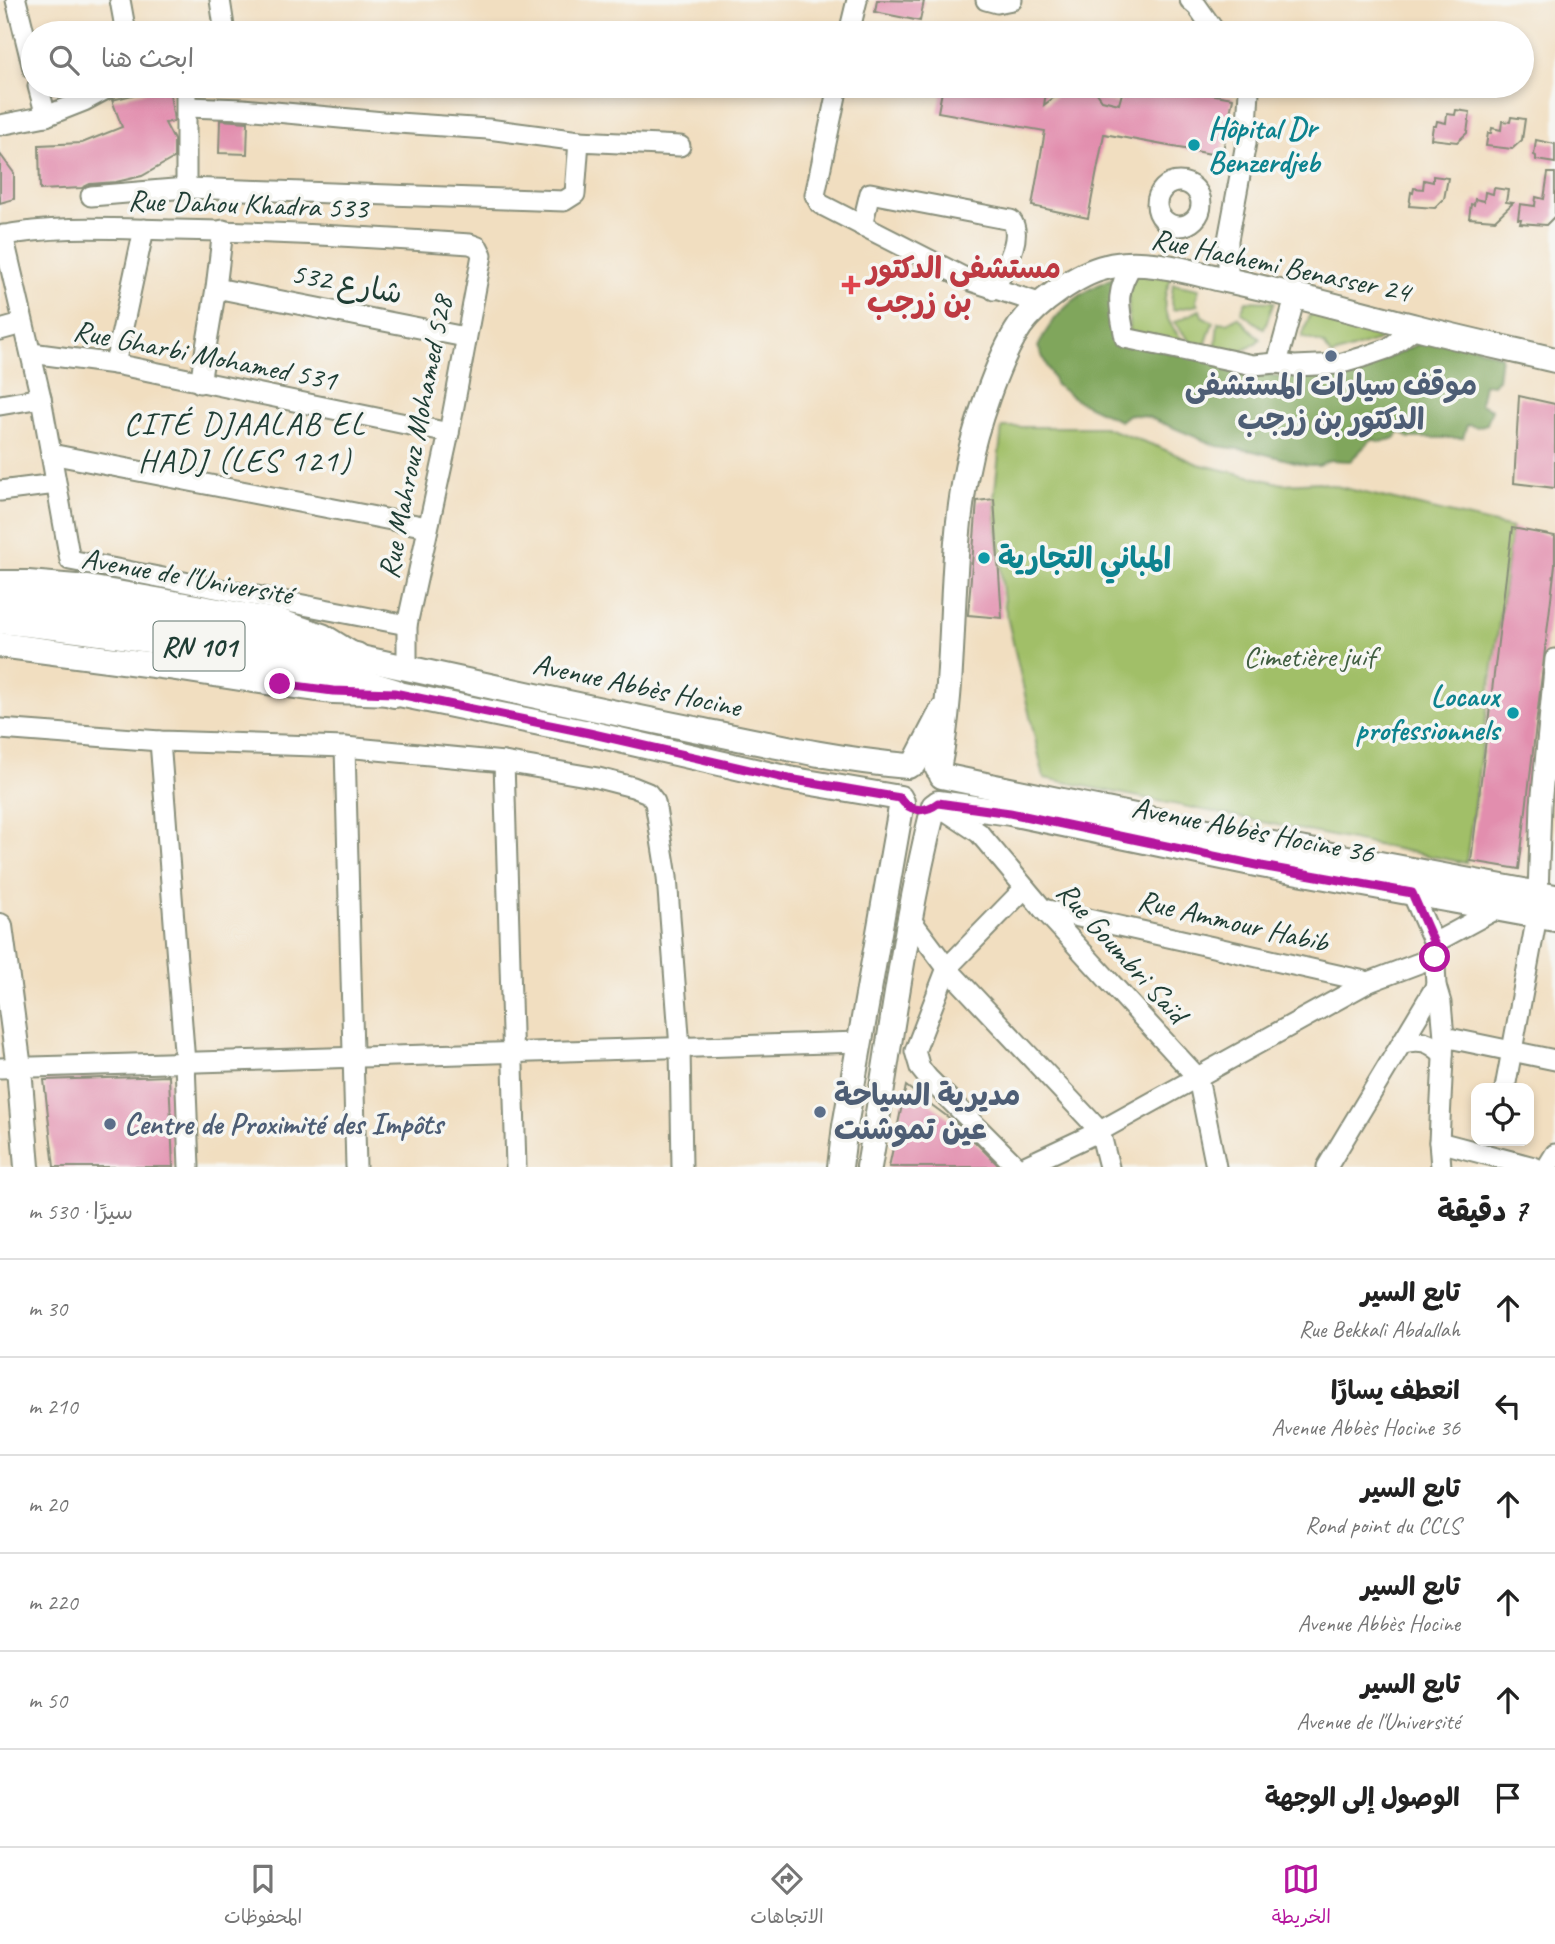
<!DOCTYPE html>
<html lang="ar">
<meta charset="utf-8">
<style>
body{margin:0;font-family:Caveat,"Playpen Sans Arabic",sans-serif;background:#f6f6f6;color:#222;direction:rtl}
.controls{position:absolute;right:21px;bottom:21px;display:grid;overflow:hidden;border-radius:14px;box-shadow:0 4px 10px #0003}
.controls button{width:63px;height:63px;display:grid;place-items:center;padding:0;border:0;border-bottom:2px solid #e0e0e0;background:#fff;color:#222;font:35px sans-serif}
.stop{position:absolute;width:21px;height:21px;margin:-16px;border:5px solid #b5179e;border-radius:50%;background:#fff}
.stop.end{background:#b5179e;border-color:#fff;box-shadow:0 2px 7px #0008}
.list{margin:0;padding:0;list-style:none}
h2{display:flex;justify-content:space-between;align-items:center;height:91px;margin:0;padding:0 28px;font-size:30px}
h2 small{font-size:23px;font-weight:400;color:#767676}
.list li{display:grid;grid-template-columns:46px 1fr auto;gap:21px;align-items:center;box-sizing:border-box;height:98px;padding:0 28px;border-top:2px solid #e0e0e0}
.list b{display:block;font-size:26px;white-space:nowrap}
.list p{margin:0;font-size:23px;white-space:nowrap;color:#767676}
.list em{font-size:23px;font-style:normal;color:#767676}
.icon{flex:none;width:38px;height:38px;fill:none;stroke:currentColor;stroke-width:2;stroke-linecap:round;stroke-linejoin:round}
.map{position:relative;flex:none;width:1555px;height:1167px;overflow:hidden;direction:ltr}
.search{position:absolute;background:#fff;box-shadow:0 4px 10px #0003;left:21px;right:21px;top:21px;height:77px;display:flex;align-items:center;gap:18px;box-sizing:border-box;padding:0 24px;border-radius:38px;color:#767676;font-size:26px}
.sheet{height:679px;background:#fff}
nav{display:flex;justify-content:space-around;align-items:center;box-sizing:border-box;height:98px;border-top:2px solid #e0e0e0;background:#fff;font-size:19px;color:#767676}
nav a{display:grid;justify-items:center;gap:4px}
nav .on{color:#b5179e}
.map>svg:first-child{display:block}
.green{fill:#a1bf67;stroke:#607e4e;stroke-width:2}
.forest{fill:#80a65c;stroke:#507248;stroke-width:2}
.building{fill:#e28eae}
.lines{fill:none;stroke-linecap:round;stroke-linejoin:round}
.minor-casing{stroke:#888e7a;stroke-width:23}
.major-casing{stroke:#888e7a;stroke-width:28}
.highway-casing{stroke:#888e7a;stroke-width:32}
.minor{stroke:#fff;stroke-width:19}
.major{stroke:#fff;stroke-width:24}
.highway{stroke:#fff;stroke-width:28}
.route{stroke:#b5179e;stroke-width:9}
.culture-dot{fill:#0f9aa8;stroke:#f6f6f2;stroke-width:2.5}
.health-dot{fill:#e0444e;stroke:#f6f6f2;stroke-width:2.5}
.service-dot{fill:#5c6f8a;stroke:#f6f6f2;stroke-width:2.5}
.labels{text-anchor:middle;stroke-width:7;stroke-linejoin:round;paint-order:stroke}
.shield{fill:#f6f6f2;stroke:#60746d;stroke-width:2}
.shield-label{font-size:28px;font-weight:bold;fill:#1f3d34}
.culture-label{font-size:30px;font-weight:bold;fill:#0d838f;stroke:#f6f6f2;text-anchor:start}
.street-label{font-size:30px;fill:#1f3d34;stroke:#f6f6f2}
.health-label{font-size:30px;font-weight:bold;fill:#be3a42;stroke:#f6f6f2;text-anchor:start}
.service-label{font-size:30px;font-weight:bold;fill:#4e5e75;stroke:#f6f6f2;text-anchor:start}
.park-label{font-size:30px;fill:#405e41;stroke:#f6f6f2}
.neighbourhood-label{font-size:32px;letter-spacing:2px;fill:#1f3d34;stroke:#f6f6f2}
</style>
<div class="map">
<svg width="1555" height="1167" viewBox="0 0 1555 1167">
<rect width="100%" height="100%" fill="#f6f6f2"/>
<filter id="ink" filterUnits="userSpaceOnUse"><feTurbulence type="fractalNoise" baseFrequency=".0143" numOctaves="2"/><feDisplacementMap in="SourceGraphic" scale="14" xChannelSelector="R" yChannelSelector="G"/><feConvolveMatrix kernelMatrix="1 2 1 2 8 2 1 2 1" color-interpolation-filters="sRGB"/></filter>
<filter id="wash" filterUnits="userSpaceOnUse"><feTurbulence type="fractalNoise" baseFrequency=".00686" numOctaves="4" result="noise"/><feDisplacementMap in="SourceGraphic" scale="28" xChannelSelector="R" yChannelSelector="G"/><feGaussianBlur stdDeviation="1.57" result="paint"/><feColorMatrix in="noise" values="0 0 0 0 0 0 0 0 0 0 0 0 0 0 0 0 0 1.4 0 .05"/><feComposite in="paint" operator="in"/></filter>
<g filter="url(#wash)">
<rect width="100%" height="100%" fill="#f1dec0"/>
<!-- green -->
<g class="green">
<path d="M1134,274L1173,275C1156,307 1166,322 1189,348L1129,333L1128,280Z"/>
<path d="M1173,284L1199,289L1196,300L1198,305L1173,310L1171,303Z"/>
<path d="M1246,301L1274,302L1264,329L1241,312Z"/>
<path d="M1313,306L1330,311L1333,318L1392,333L1376,341L1331,356L1324,344L1302,337Z"/>
<path d="M1200,310L1202,316L1213,322L1204,349L1193,345L1174,322Z"/>
<path d="M1238,317L1260,339C1249,352 1231,353 1215,353L1218,322L1227,323Z"/>
<path d="M1002,427H1104L1156,446L1198,464L1283,484L1319,482L1512,528L1466,863L1044,778L1004,603L994,499Z"/>
</g>
<!-- forest -->
<path class="forest" d="M1122,274V342L1281,377C1336,383 1389,360 1437,334L1501,356L1498,379L1493,385L1484,384L1480,404L1492,409L1487,424L1477,427L1467,425L1463,438H1409L1400,432L1395,438L1381,442L1372,439L1350,461L1329,460L1319,465H1307L1253,451L1217,446L1148,417L1129,414L1120,421L1080,402L1056,385L1038,347C1055,308 1084,289 1122,274Z"/>
<g id="blocks">
<!-- building -->
<g class="building">
<path d="M877,0L924,1L920,21L875,12Z"/>
<path d="M169,86L174,121L165,123L174,140V158L142,176L116,182L90,184L82,188L40,190L39,145L82,143L122,127L112,100Z"/>
<path d="M943,86H1047L1044,105L1069,86H1092L1102,100L1119,104L1124,86H1162L1233,98L1222,156L1104,134L1088,218L1032,206L1045,131L938,112Z"/>
<path d="M1456,110L1470,112L1467,133L1457,142L1431,139L1433,126H1436L1437,121L1446,123L1447,114L1455,115Z"/>
<path d="M1511,117L1525,119L1522,140L1512,149L1486,146L1488,133H1491L1492,128L1501,130L1502,121L1510,122Z"/>
<path d="M220,120L248,122L247,154L219,153Z"/>
<path d="M1536,140L1555,144V163L1536,160V156L1534,155Z"/>
<path d="M0,154L14,173V199L0,203Z"/>
<path d="M1548,173H1555V216L1546,225L1520,223L1521,219H1518L1520,204L1535,206L1536,197L1544,199Z"/>
<path d="M1433,176L1448,178L1444,199L1435,208L1409,206L1411,192L1413,193L1414,188L1423,189L1424,180L1433,182Z"/>
<path d="M1494,188L1508,190L1506,202L1513,203L1495,220L1469,218L1471,204L1474,205L1475,199L1484,201L1485,192L1493,194Z"/>
<path d="M1519,396L1555,404V488L1514,483Z"/>
<path d="M994,499L1002,618L968,615L977,501Z"/>
<path d="M1512,528L1555,536V565L1519,869L1471,861Z"/>
<path d="M169,1076L173,1167H54L44,1080Z"/>
<path d="M906,1086L956,1123L1000,1167H889Z"/>
</g>
</g>
</g>
<g filter="url(#ink)">
<use href="#blocks" fill-opacity="0" stroke="#888e7a" stroke-width="2"/>
<g class="lines">
<!-- minor casing -->
<g class="minor-casing">
<g id="minor">
<path d="M16,0L33,69"/>
<path d="M120,0L126,33"/>
<path d="M220,0L225,33"/>
<path d="M986,0L997,3L1012,0"/>
<path d="M1190,0L1197,6L1216,33"/>
<path d="M849,33L857,0"/>
<path d="M38,86L46,116"/>
<path d="M838,86L815,195L820,204L971,281L1042,304"/>
<path d="M187,107L243,109L383,122L488,129L579,141"/>
<path d="M0,125L46,116L84,101L112,86"/>
<circle cx="1179" cy="204" r="22"/>
<path d="M186,188V86"/>
<path d="M91,196L186,188L564,201L575,194L579,141L680,146"/>
<path d="M862,226L870,193L1011,220C1025,237 1002,272 994,290"/>
<path d="M3,235L41,398L70,560L407,625"/>
<path d="M0,236C58,224 117,229 176,230C274,232 372,237 470,244L478,247L482,255L449,433L407,625V668"/>
<path d="M1133,264C1114,292 1119,306 1125,338L1253,365L1277,363L1295,366L1339,364L1363,357L1389,348L1416,327"/>
<path d="M1228,280V240L1246,143L1249,91L1247,86"/>
<path d="M216,288L465,337"/>
<path d="M0,330L22,324"/>
<path d="M31,353L115,364L449,433"/>
<path d="M1277,363L1296,294"/>
<path d="M115,364L144,229"/>
<path d="M200,383L216,288L223,230"/>
<path d="M0,405L41,398"/>
<path d="M51,454L427,527"/>
<path d="M0,491L56,484"/>
<path d="M0,729L160,741L345,747L504,762L598,778L633,787L648,793L655,802L667,877L680,1048L682,1167"/>
<path d="M160,741L185,1063L189,1167"/>
<path d="M345,747L356,1167"/>
<path d="M504,762L516,1167"/>
<path d="M937,805L979,833L1043,909L1198,1078L1216,1167"/>
<path d="M1412,893L1434,943L1436,986L1441,1003L1444,1037L1439,1142L1441,1167"/>
<path d="M1538,894L1541,805L1555,659"/>
<path d="M1043,909L1369,982"/>
<path d="M911,920L947,968L1100,1131L1109,1167"/>
<path d="M1434,943L1495,910"/>
<path d="M1444,1037L1555,1060"/>
<path d="M1402,1043C1421,1039 1429,1041 1443,1054"/>
<path d="M0,1068L860,1042"/>
<path d="M1505,1088L1537,916"/>
<path d="M1439,1142L1534,1167"/>
<path d="M1017,1167L928,1078L920,1068L915,1051L947,968L1025,888"/>
<path d="M1023,1167L1100,1131L1369,982L1435,957"/>
<path d="M1327,1167L1436,986"/>
<path d="M1547,1167L1555,1154"/>
</g>
</g>
<!-- major casing -->
<g class="major-casing">
<g id="major">
<path d="M0,583H28L88,588L281,622L322,636L356,657C472,682 587,708 704,731C772,745 839,760 908,766"/>
<path d="M0,645L169,667L280,684L333,691L394,693L589,733L789,779L900,798"/>
<path d="M915,763L942,711"/>
<path d="M938,769C958,672 947,568 967,469C974,431 998,358 1020,326C1036,303 1079,273 1106,267C1144,257 1189,272 1226,280C1290,293 1352,311 1416,327C1462,339 1509,349 1555,360"/>
<path d="M942,776L1246,839L1555,897"/>
<path d="M938,803L1010,813L1261,865L1555,919"/>
<path d="M0,926L19,1068L27,1167"/>
<path d="M840,1167L845,1126L902,802"/>
<path d="M869,1167C890,1047 904,925 934,806"/>
</g>
</g>
<!-- highway casing -->
<g class="highway-casing">
<g id="highway">
<path d="M0,599C87,604 170,620 255,636C289,642 322,651 356,657"/>
<path d="M0,619C133,633 266,653 394,693"/>
</g>
</g>
<!-- minor -->
<use href="#minor" class="minor"/>
<!-- major -->
<use href="#major" class="major"/>
<!-- highway -->
<use href="#highway" class="highway"/>
</g>
</g>
<g class="lines" filter="url(#ink)">
<!-- route -->
<path class="route" d="M280,684L333,691L394,693L589,733L789,779L900,798C910,812 925,813 938,803L1010,813L1261,866L1412,893L1434,943L1435,957"/>
</g>
<!-- markers -->
<g class="culture-dot">
<circle cx="1194" cy="145" r="7"/>
<circle cx="984" cy="558" r="7"/>
<circle cx="1513" cy="713" r="7"/>
</g>
<path class="health-dot" d="M847.5 274.5h7v7h7v7h-7v7h-7v-7h-7v-7h7z"/>
<g class="service-dot">
<circle cx="1331" cy="356" r="7"/>
<circle cx="820" cy="1112" r="7"/>
<circle cx="110" cy="1124" r="7"/>
</g>
<g class="labels">
<!-- shield labels -->
<rect class="shield" x="153.5" y="621.5" width="91" height="49" rx="5"/>
<g class="shield-label">
<text x="199" y="656">RN 101</text>
</g>
<!-- culture labels -->
<g class="culture-label">
<text x="1208" y="138">Hôpital Dr<tspan x="1208" dy="34">Benzerdjeb</tspan></text>
<text x="998" y="568">المباني التجارية</text>
<text x="1499" y="706" text-anchor="end">Locaux<tspan x="1499" dy="34">professionnels</tspan></text>
</g>
<!-- street labels -->
<g class="street-label">
<text transform="translate(248 204) rotate(2)" y="10">Rue Dahou Khadra 533</text>
<text transform="translate(1281 265) rotate(12)" y="10">Rue Hachemi Benasser 24</text>
<text transform="translate(347 283) rotate(11)" y="10">532 شارع</text>
<text transform="translate(205 355) rotate(11)" y="10">Rue Gharbi Mohamed 531</text>
<text transform="translate(415 437) rotate(-79)" y="10">Rue Mahrouz Mohamed 528</text>
<text transform="translate(187 576) rotate(10)" y="10">Avenue de l'Université</text>
<text transform="translate(637 685) rotate(12)" y="10">Avenue Abbès Hocine</text>
<text transform="translate(1253 830) rotate(11)" y="10">Avenue Abbès Hocine 36</text>
<text transform="translate(1233 921) rotate(13)" y="10">Rue Ammour Habib</text>
<text transform="translate(1122 952) rotate(48)" y="10">Rue Goumbri Saïd</text>
</g>
<!-- health labels -->
<g class="health-label">
<text x="867" y="278">مستشفى الدكتور<tspan x="867" dy="34">بن زرجب</tspan></text>
</g>
<!-- service labels -->
<g class="service-label">
<text x="1331" y="395" text-anchor="middle">موقف سيارات المستشفى<tspan x="1331" dy="34">الدكتور بن زرجب</tspan></text>
<text x="834" y="1105">مديرية السياحة<tspan x="834" dy="34">عين تموشنت</tspan></text>
<text x="124" y="1134">Centre de Proximité des Impôts</text>
</g>
<!-- park labels -->
<g class="park-label">
<text x="1309" y="666">Cimetière juif</text>
</g>
<!-- neighbourhood labels -->
<g class="neighbourhood-label">
<text x="245" y="434">CITÉ DJAALAB EL<tspan x="245" dy="37">HADJ (LES 121)</tspan></text>
</g>
</g>
</svg>
<div class="controls">
<button><svg class="icon" aria-label="locate" viewBox="0 0 24 24"><circle cx="12" cy="12" r="6"/><path d="M12 2v4M12 18v4M2 12h4M18 12h4"/></svg></button>
</div>
<div class="stop" style="left:1435px;top:957px"></div>
<div class="stop end" style="left:280px;top:684px"></div>
<div class="search"><svg class="icon" aria-label="search" viewBox="0 0 24 24"><circle cx="10" cy="10" r="6"/><path d="M15 15l6 6"/></svg>ابحث هنا</div>
</div>
<section class="sheet">
<h2>7 دقيقة<small>سيرًا · 530 m</small></h2>
<ul class="list">
<li><svg class="icon" aria-label="ahead" viewBox="0 0 24 24"><path d="M12 20V5M6 11l6-6 6 6"/></svg><div><b>تابع السير</b><p>Rue Bekkali Abdallah</p></div><em>30 m</em></li>
<li><svg class="icon" aria-label="left" viewBox="0 0 24 24"><path d="M17 20v-9H6M10 6l-5 5 5 5"/></svg><div><b>انعطف يسارًا</b><p>Avenue Abbès Hocine 36</p></div><em>210 m</em></li>
<li><svg class="icon" aria-label="ahead" viewBox="0 0 24 24"><path d="M12 20V5M6 11l6-6 6 6"/></svg><div><b>تابع السير</b><p>Rond point du CCLS</p></div><em>20 m</em></li>
<li><svg class="icon" aria-label="ahead" viewBox="0 0 24 24"><path d="M12 20V5M6 11l6-6 6 6"/></svg><div><b>تابع السير</b><p>Avenue Abbès Hocine</p></div><em>220 m</em></li>
<li><svg class="icon" aria-label="ahead" viewBox="0 0 24 24"><path d="M12 20V5M6 11l6-6 6 6"/></svg><div><b>تابع السير</b><p>Avenue de l'Université</p></div><em>50 m</em></li>
<li><svg class="icon" aria-label="arrive" viewBox="0 0 24 24"><path d="M6 21V4h12l-3 4 3 4H6"/></svg><div><b>الوصول إلى الوجهة</b></div></li>
</ul>
</section>
<nav>
<a class="on"><svg class="icon" aria-label="map" viewBox="0 0 24 24"><path d="M3 6l6-2 6 2 6-2v14l-6 2-6-2-6 2zM9 4v14M15 6v14"/></svg>الخريطة</a>
<a><svg class="icon" aria-label="directions" viewBox="0 0 24 24"><path d="M12 3l9 9-9 9-9-9zM9 14v-3h6M13 9l2 2-2 2"/></svg>الاتجاهات</a>
<a><svg class="icon" aria-label="saved" viewBox="0 0 24 24"><path d="M7 4h10v16l-5-4-5 4z"/></svg>المحفوظات</a>
</nav>
